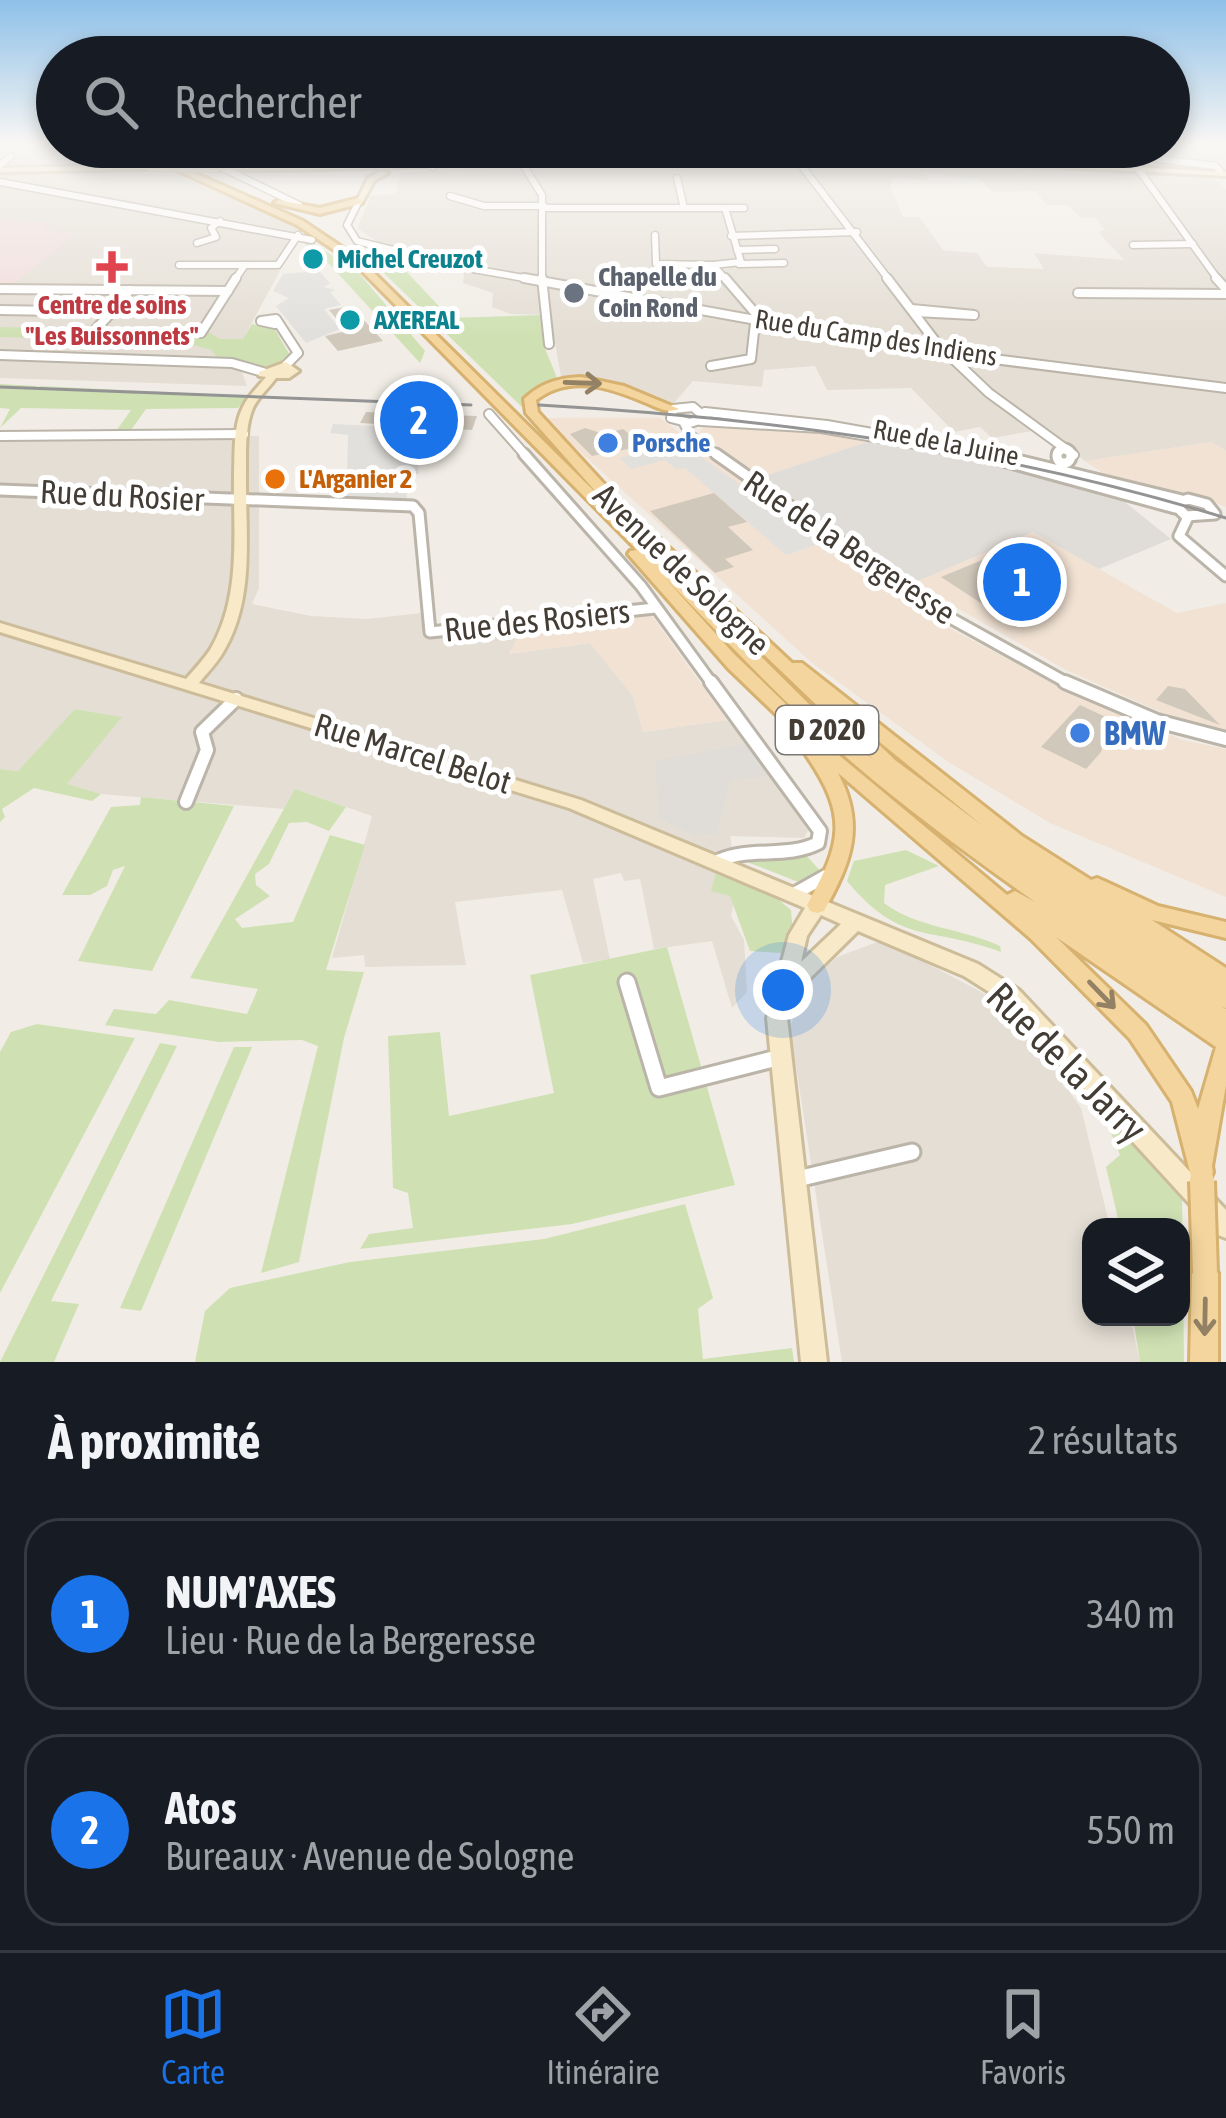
<!DOCTYPE html>
<html lang="fr">
<meta charset="utf-8">
<style>
body{margin:0;font-family:"Asap Condensed",sans-serif;background:#20242c;color:#f1f3f6}
.controls{position:absolute;right:36px;bottom:36px;display:grid;overflow:hidden;border-radius:24px;box-shadow:0 6px 18px #0003}
.controls button{width:108px;height:108px;display:grid;place-items:center;padding:0;border:0;border-bottom:3px solid #363941;background:#171b24;color:#f1f3f6;font:60px sans-serif}
.you{position:absolute;left:783px;top:990px;width:42px;height:42px;margin:-30px;border:9px solid #fff;border-radius:50%;background:#1a73e8;box-shadow:0 0 0 18px #1a73e833}
.badge{display:grid;place-items:center;width:78px;height:78px;border-radius:50%;background:#1a73e8;color:#fff;font-size:39px;font-weight:700}
.pin{position:absolute;translate:-50% -50%;border:6px solid #fff;box-shadow:0 3px 12px #0006}
.list{margin:0;padding:0;list-style:none}
h2{display:flex;justify-content:space-between;align-items:center;height:156px;margin:0;padding:0 48px;font-size:51px}
h2 small{font-size:39px;font-weight:400;color:#9ea1a6}
.list li{display:grid;grid-template-columns:78px 1fr auto;gap:36px;align-items:center;box-sizing:border-box;height:192px;margin:0 24px 24px;padding:0 24px;border:3px solid #363941;border-radius:36px}
.list b{display:block;font-size:45px;white-space:nowrap}
.list p{margin:0;font-size:39px;white-space:nowrap;color:#9ea1a6}
.list em{font-size:39px;font-style:normal;color:#9ea1a6}
.icon{flex:none;width:66px;height:66px;fill:none;stroke:currentColor;stroke-width:2;stroke-linecap:round;stroke-linejoin:round}
.map{position:relative;flex:none;width:1226px;height:1362px;overflow:hidden}
.search{position:absolute;background:#171b24;box-shadow:0 6px 18px #0003;left:36px;right:36px;top:36px;height:132px;display:flex;align-items:center;gap:30px;box-sizing:border-box;padding:0 42px;border-radius:66px;color:#9ea1a6;font-size:45px}
.sheet{height:588px;background:#171b24}
nav{display:flex;justify-content:space-around;align-items:center;box-sizing:border-box;height:168px;border-top:3px solid #363941;background:#171b24;font-size:33px;color:#9ea1a6}
nav a{display:grid;justify-items:center;gap:6px}
nav .on{color:#1a73e8}
.map>svg:first-child{display:block}
.residential{fill:#e4ded4;fill-rule:evenodd}
.commercial{fill:#f1e2d3}
.industrial{fill:#e0dcd7}
.medical{fill:#f0dcda}
.green{fill:#cfe1b3}
.parking{fill:#e2e0dd}
.building{fill:#d1c8bc}
.lines{fill:none;stroke-linecap:round;stroke-linejoin:round}
.street-far4-casing{stroke:#bbb4a9;stroke-width:9}
.street-far3-casing{stroke:#bbb4a9;stroke-width:12}
.street-far2-casing{stroke:#bbb4a9;stroke-width:15}
.street-far1-casing{stroke:#bbb4a9;stroke-width:18}
.street-casing{stroke:#bbb4a9;stroke-width:21}
.secondary-casing{stroke:#ccbc9a;stroke-width:6}
.primary-casing{stroke:#d6b16f;stroke-width:6}
.street-far4{stroke:#fff;stroke-width:6}
.street-far3{stroke:#fff;stroke-width:8}
.street-far2{stroke:#fff;stroke-width:9}
.street-far1{stroke:#fff;stroke-width:12}
.street{stroke:#fff;stroke-width:15}
.secondary{fill:#f8eac8;fill-rule:evenodd}
.primary{fill:#f3d59d;fill-rule:evenodd}
.tram{stroke:#949494;stroke-width:3}
.secondary-bridge-casing{stroke:#ccbc9a;stroke-width:10;stroke-linecap:butt}
.primary-bridge-casing{stroke:#d6b16f;stroke-width:30;stroke-linecap:butt}
.secondary-bridge{stroke:#f8eac8;stroke-width:8}
.primary-bridge{stroke:#f3d59d;stroke-width:24}
.oneway{stroke:#928164}
.culture-dot{fill:#0f9aa8;stroke:#fff;stroke-width:4.5}
.health-dot{fill:#e0444e;stroke:#fff;stroke-width:4.5}
.worship-dot{fill:#6b7280;stroke:#fff;stroke-width:4.5}
.shop-dot{fill:#3f7fe0;stroke:#fff;stroke-width:4.5}
.food-dot{fill:#e8710a;stroke:#fff;stroke-width:4.5}
.labels{text-anchor:middle;stroke-width:10;stroke-linejoin:round;paint-order:stroke}
.far-culture-label{font-size:27px;font-weight:bold;fill:#0d838f;stroke:#fff;text-anchor:start}
.far-worship-label{font-size:27px;font-weight:bold;fill:#5b616d;stroke:#fff;text-anchor:start}
.far-health-label{font-size:27px;font-weight:bold;fill:#be3a42;stroke:#fff}
.far-street-label{font-size:27px;fill:#433d36;stroke:#fff}
.far-shop-label{font-size:27px;font-weight:bold;fill:#366cbe;stroke:#fff;text-anchor:start}
.far-food-label{font-size:27px;font-weight:bold;fill:#c56008;stroke:#fff;text-anchor:start}
.shield{fill:#fff;stroke:#7b7772;stroke-width:3}
.shield-label{font-size:30px;font-weight:bold;fill:#433d36}
.street-label{font-size:33px;fill:#433d36;stroke:#fff}
.shop-label{font-size:33px;font-weight:bold;fill:#366cbe;stroke:#fff;text-anchor:start}
.near-street-label{font-size:39px;fill:#433d36;stroke:#fff}
</style>
<div class="map">
<svg width="1226" height="1362" viewBox="0 0 1226 1362">
<rect width="100%" height="100%" fill="#f1ede6"/>
<!-- residential -->
<g class="residential">
<path d="M0,144L110,147L303,228L243,339L240,367L247,386L0,378Z"/>
<path d="M1169,144H1226V175H1209L1226,189V451L1212,442L1085,461L1043,429L992,438L980,427L954,432L911,388L827,390L815,366L764,370L762,387L693,381L673,404L617,382L561,376L550,315L511,314L492,307L493,293L463,283L465,266L388,249L357,228L371,196L395,194L402,172L744,156L739,147ZM926,173L979,179L993,192L1035,191L1047,205H1067L1081,218L1095,217L1105,230L1098,232L1124,260L1034,253L1044,269L987,267L977,253L943,250L919,217H903L890,185L895,177L928,181Z"/>
<path d="M168,147H615L618,151L518,162L346,169L217,165Z"/>
<path d="M259,436V588L252,604L311,616L367,619L431,612V638L513,628L516,641L510,654L590,643L633,696L643,732L727,720L774,775L808,831L804,838L730,836L738,881L731,916L744,940L747,992L732,1008L712,941L654,949L640,879L624,881L621,873L593,879L610,959L583,963L562,890L455,902L466,965L365,967L364,955L332,958L372,816L295,789L285,809L101,794L66,785L121,717L76,709L18,771L0,769V440Z"/>
<path d="M883,940L985,994L1016,1016L1081,1108L1110,1227H1091V1317H1130L1140,1362H842L790,1028L803,987L837,957Z"/>
</g>
<!-- commercial -->
<g class="commercial">
<path d="M543,418H660L832,549L940,623L1085,700L1183,740L1226,749V897L1050,823L950,763L811,662Z"/>
<path d="M725,424L866,438L873,440L762,477L699,433L704,426Z"/>
<path d="M1212,442L1226,451V507L1188,492L1167,494L1103,473L1085,461Z"/>
<path d="M1033,532L1177,613L1226,603V730L1190,725L1066,670L913,583Z"/>
<path d="M649,612L727,720L643,732L633,696L590,643L508,654L516,641L513,628Z"/>
</g>
<!-- industrial -->
<g class="industrial">
<path d="M873,440L1111,491L1171,539L1099,569L1033,532L913,583L762,477Z"/>
<path d="M746,744L774,775L730,781L717,833L695,836L658,818L656,761Z"/>
</g>
<!-- medical -->
<path class="medical" d="M0,221L49,222L44,230L75,234L12,285L0,286Z"/>
<!-- green -->
<g class="green">
<path d="M305,238L358,272L425,351L420,363L322,256L300,240Z"/>
<path d="M357,247L390,254L450,318L542,315L544,346L557,378L574,379L529,392L526,411Z"/>
<path d="M252,324L274,328L291,357L265,367L218,359L212,350L186,343L0,337V327L208,332L220,339H243Z"/>
<path d="M0,384L37,386L35,390L40,386L248,396L238,408L146,409L131,430L116,431L131,410L21,408L0,428L10,409L0,408Z"/>
<path d="M75,709L122,717L67,784L101,794L92,801L34,788L2,809L5,817L0,822V769L18,771Z"/>
<path d="M295,789L346,807L329,831L307,822L289,823L269,864L255,874L256,885L270,896L235,919L242,928L293,922L330,835L365,845L326,970L364,972L344,1038L299,1262L261,1273L318,1046L302,1040L219,1042L105,1025L114,1009L156,1014L169,1000L247,1014L258,989L190,978Z"/>
<path d="M141,797L234,806L152,971L78,961L125,866L113,870L107,886L90,895H62L111,807L140,805Z"/>
<path d="M906,850L939,866L885,885L884,903C917,928 961,928 1000,946L1001,952C929,925 902,947 847,881L854,861Z"/>
<path d="M805,854L822,873L801,883L747,862Z"/>
<path d="M717,870L773,895L791,910L793,933L781,953L750,951L730,896L711,891Z"/>
<path d="M667,947L735,1185L572,1224L360,1249L369,1234L413,1228L408,1193L393,1188L388,1036L440,1032L449,1116L554,1093L530,975Z"/>
<path d="M37,1024L135,1038L0,1293V1052L11,1032Z"/>
<path d="M160,1043L177,1046L51,1301L79,1304L54,1362H0Z"/>
<path d="M234,1047H252L141,1311L120,1308Z"/>
<path d="M1100,1106L1182,1193L1184,1362H1140L1133,1317H1181V1227H1120L1106,1167L1120,1155Z"/>
<path d="M685,1204L713,1298L698,1309L703,1359L792,1348L794,1362H195L205,1311L230,1288L350,1262L544,1239Z"/>
</g>
<!-- parking -->
<g class="parking">
<path d="M319,271L330,283L324,287L336,290L330,292L341,305L324,309L340,329L306,343L276,306L289,298L273,291L283,274Z"/>
<path d="M333,424L396,427L393,436L415,435L419,474L347,476L348,435L330,433Z"/>
<path d="M681,442L821,543L786,555L685,468L676,469L665,460L631,469L620,458Z"/>
<path d="M344,480L406,483L407,501L333,498Z"/>
</g>
<!-- building -->
<g class="building">
<path d="M351,306L383,341L338,351L325,336L347,331L329,310Z"/>
<path d="M366,412L477,416L472,430L360,423Z"/>
<path d="M585,428L604,434L623,429L643,446L592,456L570,434Z"/>
<path d="M714,493L747,522L728,527L753,550L725,559L734,567L715,573L650,511Z"/>
<path d="M1034,554L1066,573L987,607L941,577L992,556L1007,565Z"/>
<path d="M1168,686L1185,689L1220,725L1156,700Z"/>
<path d="M1080,705L1110,719L1101,752L1086,769L1041,747Z"/>
</g>
<g class="lines">
<!-- street-far4 casing -->
<g class="street-far4-casing">
<g id="street-far4">
<path d="M161,147L199,163V168"/>
<path d="M433,147V167"/>
<path d="M504,147L512,164"/>
<path d="M570,147L573,160"/>
<path d="M814,147L818,156"/>
<path d="M895,147L906,159"/>
<path d="M959,147L966,162"/>
<path d="M1034,147L1124,157"/>
<path d="M1111,147L1133,156L1216,166L1221,173"/>
<path d="M794,156L890,281"/>
<path d="M522,163L542,195V281"/>
<path d="M0,165L11,156"/>
<path d="M223,168L299,205"/>
<path d="M1139,170L1219,281"/>
<path d="M677,178L684,208"/>
<path d="M0,182L312,240"/>
<path d="M450,196L484,206H544"/>
<path d="M359,201L347,225L357,241L450,264"/>
<path d="M543,208H725L741,262L713,265L727,281"/>
<path d="M725,208H744"/>
<path d="M655,235L656,264L713,265"/>
<path d="M731,236L857,232"/>
<path d="M197,243L216,237L211,228L220,221"/>
<path d="M1133,245L1193,244"/>
<path d="M737,250L775,249"/>
<path d="M739,264L784,263"/>
<path d="M179,265H278L298,235"/>
<path d="M456,266L541,281"/>
<path d="M687,278L720,277"/>
<path d="M234,281L245,265"/>
</g>
</g>
<!-- street-far3 casing -->
<g class="street-far3-casing">
<g id="street-far3">
<path d="M524,278L921,350L1226,388"/>
<path d="M542,278L549,344"/>
<path d="M887,278L945,354"/>
<path d="M1216,278L1226,289"/>
<path d="M0,289L228,291"/>
<path d="M1078,293L1226,294"/>
<path d="M912,309L974,315L915,312"/>
<path d="M0,310L112,312L130,290"/>
<path d="M275,324L261,321L276,319L298,353L286,365"/>
<path d="M94,331L112,312"/>
<path d="M201,333L236,278"/>
<path d="M0,355L232,363L263,372"/>
<path d="M950,356L989,393L1074,455"/>
<path d="M711,366L751,359L756,314L725,278"/>
<path d="M693,407L706,418L690,423L671,418L673,409Z"/>
<path d="M705,412L827,425L1007,457"/>
<path d="M489,414L527,457"/>
<path d="M701,421L821,428L992,457"/>
<path d="M684,423L690,435L720,457"/>
<path d="M0,436L244,434"/>
</g>
</g>
<!-- street-far2 casing -->
<g class="street-far2-casing">
<g id="street-far2">
<circle cx="1064" cy="456" r="7"/>
<path d="M524,454L641,586L713,685"/>
<path d="M716,454L945,615L1071,685"/>
<path d="M978,454L1175,508"/>
<path d="M993,454L1182,500"/>
<path d="M0,490L413,506L419,513L430,632L655,608"/>
<path d="M1188,499L1207,504L1215,514L1186,516L1174,504Z"/>
<path d="M1188,517L1179,536L1226,576"/>
</g>
</g>
<!-- street-far1 casing -->
<g class="street-far1-casing">
<g id="street-far1">
<path d="M711,682L820,831L818,843C786,859 751,846 718,861"/>
<path d="M1065,682L1157,721L1226,739"/>
<path d="M186,802L207,750L202,732L236,699"/>
<path d="M794,894L826,876"/>
</g>
</g>
<!-- street casing -->
<g class="street-casing">
<g id="street">
<path d="M627,982L659,1088L781,1057"/>
<path d="M797,1179L912,1152"/>
</g>
</g>
<!-- secondary casing -->
<g class="secondary-casing">
<g id="secondary">
<path d="M789,153L1007,160L1226,172V176C1056,167 887,157 717,157C550,158 383,172 216,170L212,168L216,166C407,167 598,152 789,153Z"/>
<path d="M153,165L150,169L0,172V168Z"/>
<path d="M381,171L388,173L374,181L362,203H356L368,178Z"/>
<path d="M286,362L299,371L289,378H276C269,388 258,397 253,408C245,426 246,452 246,472C245,534 256,599 222,654C216,664 206,674 199,683L581,800L978,964L1019,990L1226,1210V1238L1218,1235L1005,1002L964,976L858,931L804,984L796,999L791,1000L787,1018L827,1362H801L767,1018L789,935L805,908L569,808L0,632V623L186,679C194,670 203,660 210,650C242,596 233,533 234,473C235,453 233,426 243,407C248,396 258,387 266,377L259,376V372ZM821,915L841,924L801,962L807,936Z"/>
</g>
</g>
<!-- primary casing -->
<g class="primary-casing">
<g id="primary">
<path d="M126,147H136L303,221L361,260L815,710L875,761L639,535V529H649L792,663H802L1022,836L1091,880L1097,878L1104,881L1158,906L1226,922V938L1152,920L1226,968V1008L1222,1007L1226,1009V1085L1212,1166L1213,1172L1210,1180L1201,1184L1192,1180L1172,1102L1130,1039L1031,939L838,773C866,826 851,862 824,911L817,913L810,911L807,905C842,842 848,816 806,755L813,750L728,668L628,554L630,551L637,550L355,264L297,225ZM664,577C710,624 755,672 802,717C873,785 955,845 1035,902L1015,891L1007,895L840,756L734,654ZM861,727L983,826L895,760ZM1056,937L1216,1047L1198,1109L1191,1091L1146,1025Z"/>
<path d="M359,198L362,203L320,214L274,203L278,200L320,208Z"/>
<path d="M581,377L624,386L679,409C667,414 657,407 644,402C608,387 570,374 536,400L538,412L606,486L608,489L601,493L596,492L526,413L524,399C541,383 558,378 581,377Z"/>
<path d="M1205,1260L1214,1264L1218,1273V1362H1190L1192,1273L1196,1264Z"/>
</g>
</g>
<!-- street-far4 -->
<use href="#street-far4" class="street-far4"/>
<!-- street-far3 -->
<use href="#street-far3" class="street-far3"/>
<!-- street-far2 -->
<use href="#street-far2" class="street-far2"/>
<!-- street-far1 -->
<use href="#street-far1" class="street-far1"/>
<!-- street -->
<use href="#street" class="street"/>
<!-- secondary -->
<use href="#secondary" class="secondary"/>
<!-- primary -->
<use href="#primary" class="primary"/>
<!-- tram -->
<g class="tram">
<path d="M0,387L471,405"/>
<path d="M539,405C774,418 1001,449 1226,518"/>
</g>
<!-- secondary-bridge casing -->
<g class="secondary-bridge-casing">
<path id="secondary-bridge" d="M150,167L216,168"/>
</g>
<!-- primary-bridge casing -->
<g class="primary-bridge-casing">
<path id="primary-bridge" d="M1202,1181L1205,1273"/>
</g>
<!-- secondary-bridge -->
<use href="#secondary-bridge" class="secondary-bridge"/>
<!-- primary-bridge -->
<use href="#primary-bridge" class="primary-bridge"/>
</g>
<!-- one-way arrows -->
<defs><path id="oneway-shaft" d="M-6 0H5M1.5-3L5.5 0L1.5 3" fill="none" stroke-width="1.6" stroke-linecap="round" stroke-linejoin="round" transform="scale(3)"/></defs>
<g class="oneway">
<use href="#oneway-shaft" transform="translate(583 383) rotate(2)"/>
<use href="#oneway-shaft" transform="translate(1102 995) rotate(46)"/>
<use href="#oneway-shaft" transform="translate(1205 1317) rotate(91)"/>
</g>
<!-- sky -->
<linearGradient id="sky" x2="0" y2="1"><stop stop-color="#8ec0e8"/><stop offset="0.43" stop-color="#f9f7f4"/><stop offset="1" stop-color="#f9f7f4" stop-opacity="0"/></linearGradient>
<rect width="1226" height="335" fill="url(#sky)"/>
<!-- markers -->
<g class="culture-dot">
<circle cx="313" cy="259" r="12"/>
<circle cx="350" cy="320" r="12"/>
</g>
<path class="health-dot" d="M106 249h12v12h12v12h-12v12h-12v-12h-12v-12h12z"/>
<circle class="worship-dot" cx="574" cy="293" r="12"/>
<g class="shop-dot">
<circle cx="608" cy="443" r="12"/>
<circle cx="1080" cy="733" r="12"/>
</g>
<circle class="food-dot" cx="275" cy="479" r="12"/>
<g class="labels">
<!-- far-culture labels -->
<g class="far-culture-label">
<text x="337" y="268">Michel Creuzot</text>
<text x="374" y="329">AXEREAL</text>
</g>
<!-- far-worship labels -->
<g class="far-worship-label">
<text x="598" y="286">Chapelle du<tspan x="598" dy="31">Coin Rond</tspan></text>
</g>
<!-- far-health labels -->
<g class="far-health-label">
<text x="112" y="314">Centre de soins<tspan x="112" dy="31">"Les Buissonnets"</tspan></text>
</g>
<!-- far-street labels -->
<g class="far-street-label">
<text transform="translate(876 338) rotate(9)" y="9">Rue du Camp des Indiens</text>
<text transform="translate(946 443) rotate(11)" y="9">Rue de la Juine</text>
</g>
<!-- far-shop labels -->
<g class="far-shop-label">
<text x="632" y="452">Porsche</text>
</g>
<!-- far-food labels -->
<g class="far-food-label">
<text x="299" y="488">L'Arganier 2</text>
</g>
<!-- shield labels -->
<rect class="shield" x="776" y="706" width="102" height="48" rx="9"/>
<g class="shield-label">
<text x="827" y="740">D 2020</text>
</g>
<!-- street labels -->
<g class="street-label">
<text transform="translate(122 495) rotate(3)" y="12">Rue du Rosier</text>
<text transform="translate(850 547) rotate(34)" y="12">Rue de la Bergeresse</text>
<text transform="translate(682 569) rotate(44)" y="12">Avenue de Sologne</text>
<text transform="translate(537 620) rotate(-6)" y="12">Rue des Rosiers</text>
<text transform="translate(413 753) rotate(17)" y="12">Rue Marcel Belot</text>
</g>
<!-- shop labels -->
<g class="shop-label">
<text x="1104" y="745">BMW</text>
</g>
<!-- near-street labels -->
<g class="near-street-label">
<text transform="translate(1067 1062) rotate(45)" y="14">Rue de la Jarry</text>
</g>
</g>
</svg>
<div class="controls">
<button><svg class="icon" aria-label="layers" viewBox="0 0 24 24"><path d="M12 4l9 5-9 5-9-5zM3 14l9 5 9-5"/></svg></button>
</div>
<div class="you"></div>
<div class="pin badge" style="left:1022px;top:582px">1</div>
<div class="pin badge" style="left:419px;top:420px">2</div>
<div class="search"><svg class="icon" aria-label="search" viewBox="0 0 24 24"><circle cx="10" cy="10" r="6"/><path d="M15 15l6 6"/></svg>Rechercher</div>
</div>
<section class="sheet">
<h2>À proximité<small>2 résultats</small></h2>
<ul class="list">
<li><span class="badge">1</span><div><b>NUM'AXES</b><p>Lieu · Rue de la Bergeresse</p></div><em>340 m</em></li>
<li><span class="badge">2</span><div><b>Atos</b><p>Bureaux · Avenue de Sologne</p></div><em>550 m</em></li>
</ul>
</section>
<nav>
<a class="on"><svg class="icon" aria-label="map" viewBox="0 0 24 24"><path d="M3 6l6-2 6 2 6-2v14l-6 2-6-2-6 2zM9 4v14M15 6v14"/></svg>Carte</a>
<a><svg class="icon" aria-label="directions" viewBox="0 0 24 24"><path d="M12 3l9 9-9 9-9-9zM9 14v-3h6M13 9l2 2-2 2"/></svg>Itinéraire</a>
<a><svg class="icon" aria-label="saved" viewBox="0 0 24 24"><path d="M7 4h10v16l-5-4-5 4z"/></svg>Favoris</a>
</nav>
